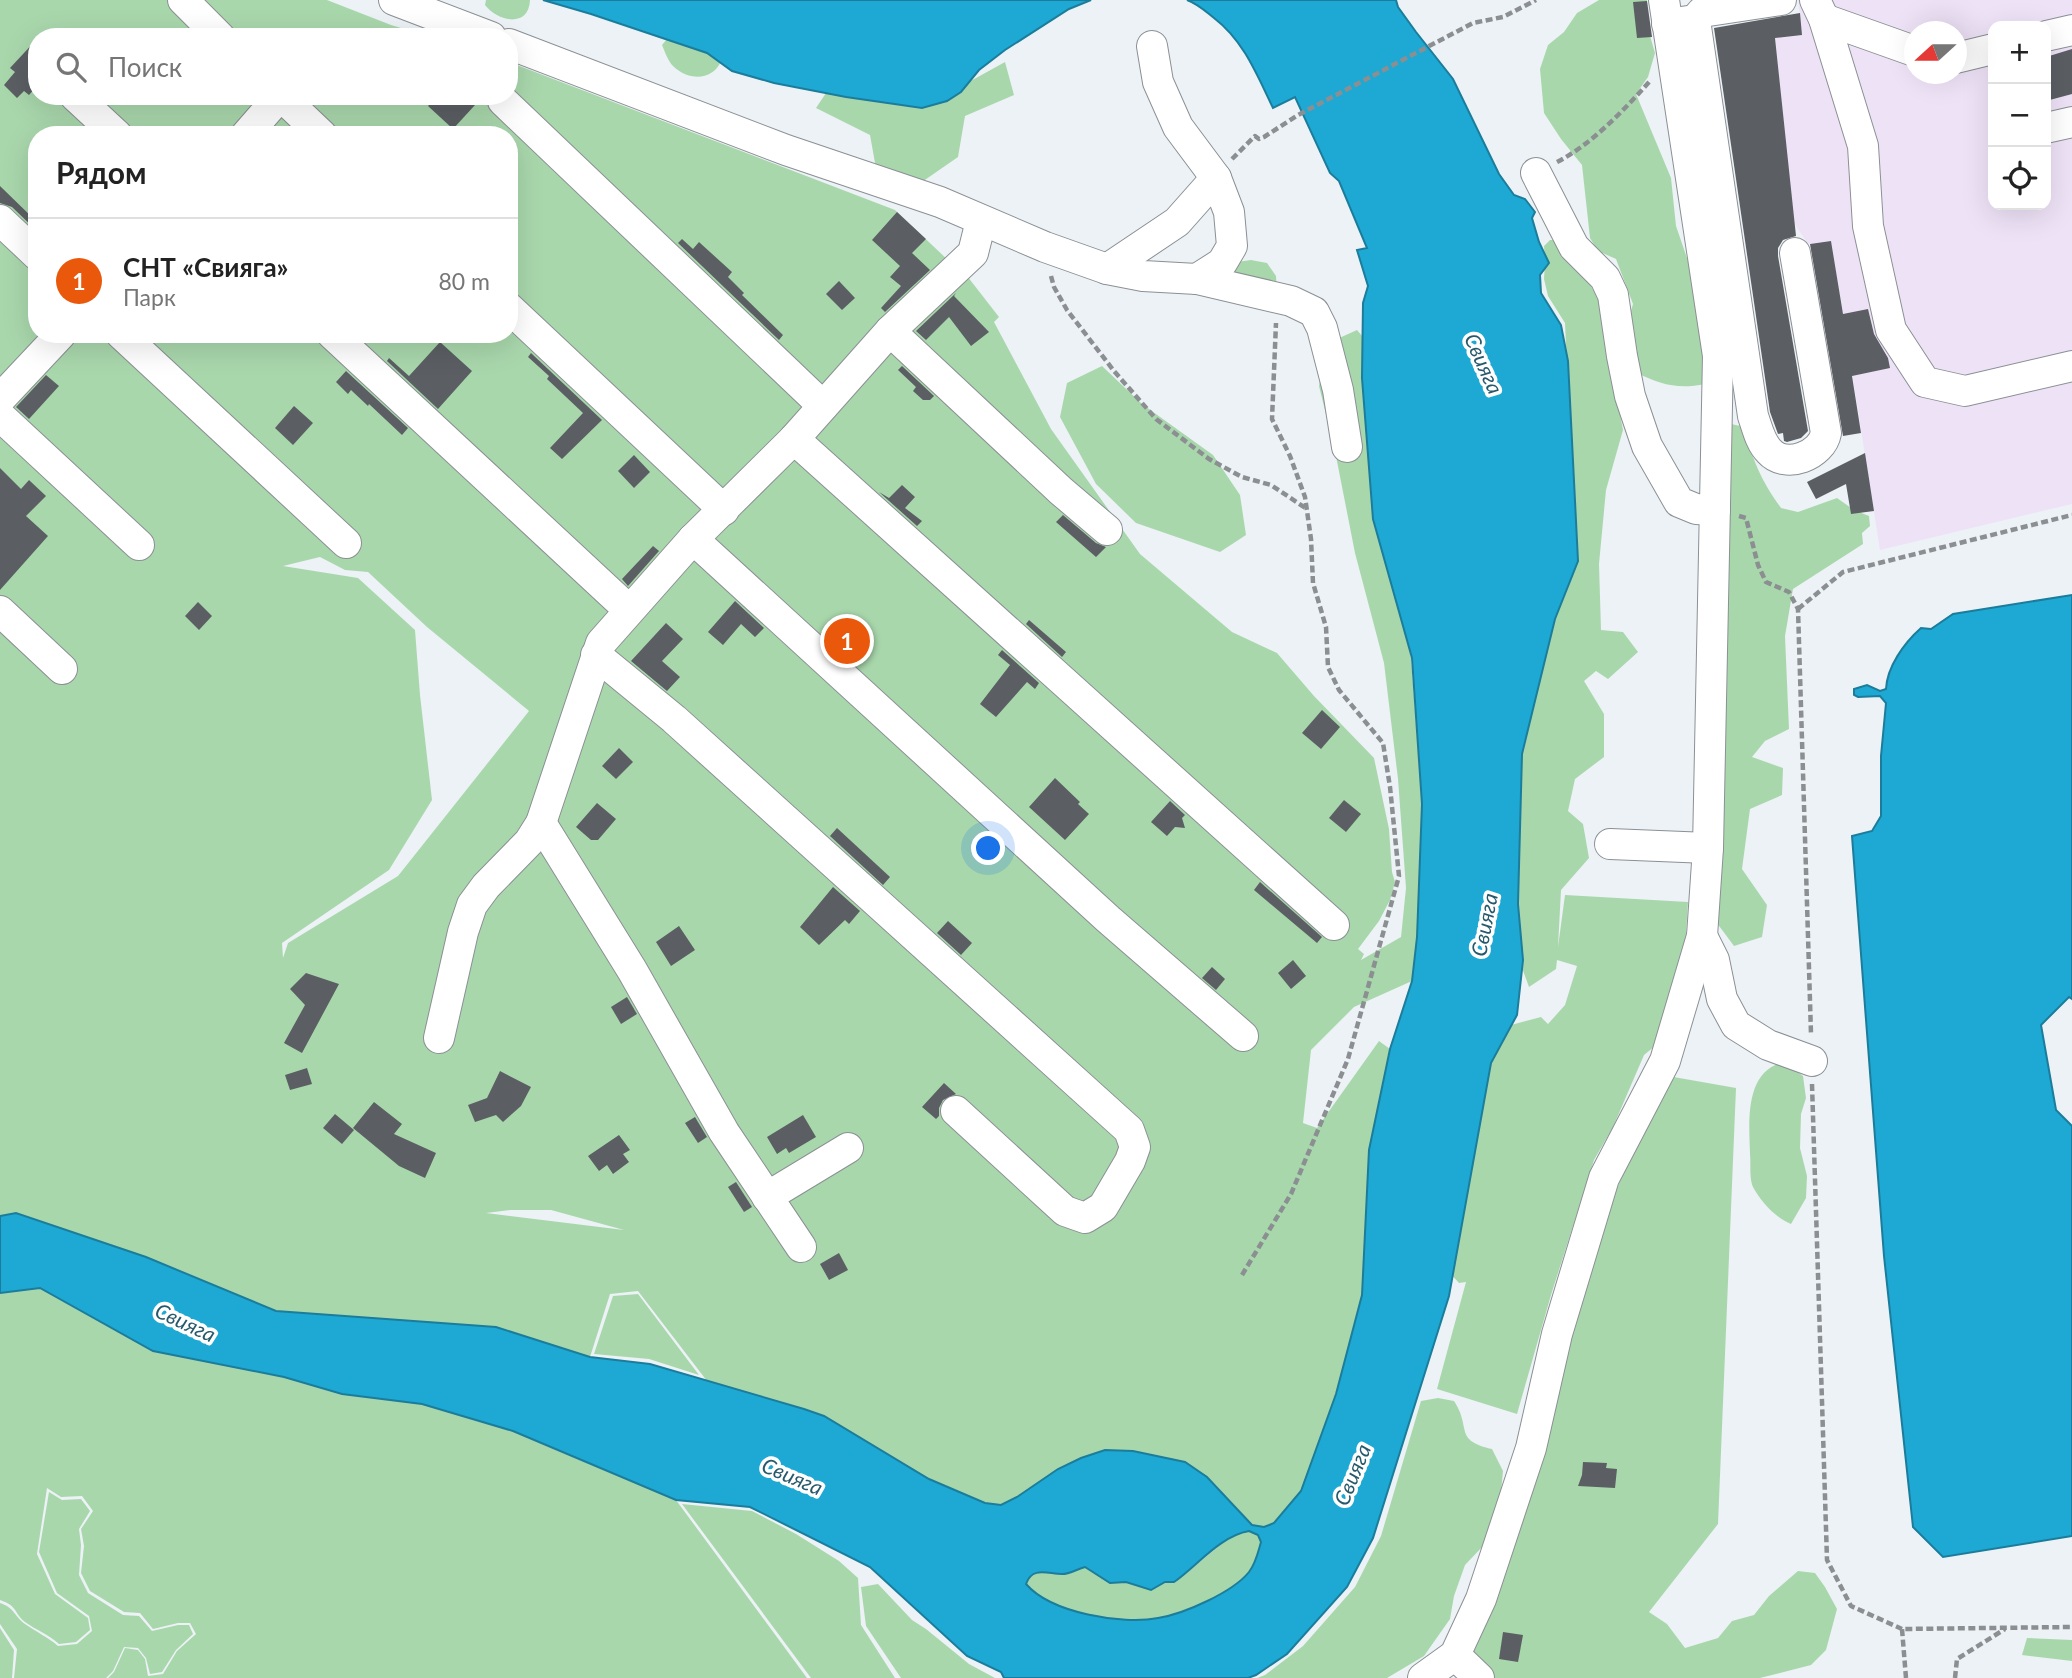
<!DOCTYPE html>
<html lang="ru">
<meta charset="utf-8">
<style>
body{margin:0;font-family:Lato,sans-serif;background:#f2f2f2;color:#222}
.controls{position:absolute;right:21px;top:21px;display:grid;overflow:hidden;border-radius:14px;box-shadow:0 7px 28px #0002}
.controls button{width:63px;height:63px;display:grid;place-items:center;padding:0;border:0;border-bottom:2px solid #e0e0e0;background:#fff;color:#222;font:35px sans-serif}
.compass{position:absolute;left:1904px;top:21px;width:63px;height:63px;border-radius:50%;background:#fff;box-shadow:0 7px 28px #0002;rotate:249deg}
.you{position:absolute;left:989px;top:849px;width:24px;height:24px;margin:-18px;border:5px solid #fff;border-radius:50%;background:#1a73e8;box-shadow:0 0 0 10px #1a73e833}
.badge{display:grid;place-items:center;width:46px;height:46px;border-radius:50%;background:#ea580c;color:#fff;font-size:23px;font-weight:700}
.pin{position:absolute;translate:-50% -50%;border:4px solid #fff;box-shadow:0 2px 7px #0006}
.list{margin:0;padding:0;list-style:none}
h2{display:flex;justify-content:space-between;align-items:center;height:91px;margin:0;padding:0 28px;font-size:30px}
h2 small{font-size:23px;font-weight:400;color:#767676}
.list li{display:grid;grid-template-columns:46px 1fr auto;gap:21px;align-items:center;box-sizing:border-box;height:126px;padding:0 28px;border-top:2px solid #e0e0e0}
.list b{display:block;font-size:26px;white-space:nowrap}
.list p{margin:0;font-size:23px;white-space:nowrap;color:#767676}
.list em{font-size:23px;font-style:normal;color:#767676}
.icon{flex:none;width:38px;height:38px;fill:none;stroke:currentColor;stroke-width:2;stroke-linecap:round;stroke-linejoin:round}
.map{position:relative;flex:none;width:2072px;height:1678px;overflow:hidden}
.search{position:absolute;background:#fff;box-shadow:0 7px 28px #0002;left:28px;top:28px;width:490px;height:77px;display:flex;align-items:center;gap:18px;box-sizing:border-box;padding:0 24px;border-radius:28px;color:#767676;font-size:26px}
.panel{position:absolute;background:#fff;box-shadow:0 7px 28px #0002;left:28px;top:126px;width:490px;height:217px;border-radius:28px}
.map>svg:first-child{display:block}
.industrial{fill:#eee2f7;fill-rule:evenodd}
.green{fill:#a9d7ac;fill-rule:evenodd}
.water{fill:#1da9d3;stroke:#1b7d9b;stroke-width:2;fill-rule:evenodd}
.building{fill:#5b5f63}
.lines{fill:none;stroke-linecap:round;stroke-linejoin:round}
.minor-casing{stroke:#8b9094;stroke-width:32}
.path{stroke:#8b8f92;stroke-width:4.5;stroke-dasharray:7 3.5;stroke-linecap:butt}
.minor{stroke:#fff;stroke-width:30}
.labels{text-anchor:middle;stroke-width:7;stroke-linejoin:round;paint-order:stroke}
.water-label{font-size:21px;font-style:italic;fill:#27596c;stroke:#fff}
</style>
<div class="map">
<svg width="2072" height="1678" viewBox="0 0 2072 1678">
<rect width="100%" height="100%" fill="#edf2f7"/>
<!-- industrial -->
<path class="industrial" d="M1798,0H2072V504L1880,550L1831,241L1808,244L1794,223L1775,38L1802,35ZM1993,26H2046V205H1993ZM1914,32H1956V74H1914Z"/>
<!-- green -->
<g class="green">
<path d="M0,0H327L391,25L431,37H37V96H509V62L895,210L950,262L964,272L999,317L994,322L1051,429L1140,554L1232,632L1277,653L1314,696L1374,758L1389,829L1392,872L1395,882L1390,900L1379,921L1358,949L1364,954L1361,960L1401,937L1406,888L1398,779L1384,663L1355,553L1335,451L1319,386L1326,344L1357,330L1363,337L1362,378L1368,448L1411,658L1422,804L1417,937L1412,981L1354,1007L1311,1050L1303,1123L1317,1128L1379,1041L1390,1049L1369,1150L1362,1295L1336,1394L1301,1491L1274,1523L1264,1527L1251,1525L1207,1477L1105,1450L1081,1458L1058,1469L1017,1497L1001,1505L985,1503L929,1479L824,1416L707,1381L638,1291L610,1294L590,1357L496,1327L276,1311L146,1257L16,1213L0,1216ZM37,135H509V334H37ZM320,557L345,570L368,572L427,627L529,711L398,876L288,943L283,958L282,943L389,870L432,800L420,695L415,630L358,578L283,566ZM511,1210H551L624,1230L486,1213Z"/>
<path d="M486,0H530C529,28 498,22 485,5Z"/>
<path d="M1599,0H1647L1648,29L1655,53L1648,77L1636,94L1671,178L1676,226L1701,299L1709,355L1705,384C1677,390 1660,384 1635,372L1626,328L1633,304L1616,259L1598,251L1590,238L1582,165L1561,139L1544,113L1540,69L1548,45L1564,32L1577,13Z"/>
<path d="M681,36L721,61C713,81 688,81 673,66C668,61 665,52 662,45L667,39Z"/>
<path d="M1005,62L1014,95L965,116L958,157L919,184L877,174L870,135L816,108L826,93L874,86L958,88Z"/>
<path d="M1550,240H1556L1582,271L1598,298L1623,430L1606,490L1599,564L1601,630L1623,632L1638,652L1608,679L1596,671L1584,681L1604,714V757L1575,779L1568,811L1583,824L1589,858L1561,890L1558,947L1565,895L1688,902L1685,949L1655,1046L1644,1055L1613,1127L1594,1160L1551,1295L1517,1414L1437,1389L1466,1282L1459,1283L1431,1252L1492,1030L1541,1017L1548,1024L1565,1005L1577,966L1557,960L1556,969L1529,987L1506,924L1512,781L1570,432L1565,323L1548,296L1544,279L1545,262L1544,246Z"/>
<path d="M1251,260L1267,263L1276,276L1277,293L1226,269L1237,262Z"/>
<path d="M1102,366L1142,404L1213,455L1240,495L1246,535L1220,552L1136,523L1096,484L1060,417L1067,383Z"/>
<path d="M1731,424L1745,427C1752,460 1761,480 1781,508L1798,512L1837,498L1854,510L1869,516L1870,526L1862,533L1863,544L1793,589L1785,636L1789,729L1765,741L1752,757L1783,768L1782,795L1750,809L1742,869L1767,905L1762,937L1734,946L1708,911Z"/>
<path d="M1785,1062L1803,1076L1806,1098L1801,1114L1800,1148L1807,1176L1806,1198L1791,1224C1776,1218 1761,1202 1753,1187C1749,1178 1751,1164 1750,1154C1749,1122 1744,1070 1785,1062Z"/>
<path d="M1668,1076L1736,1088L1718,1524L1649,1612L1667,1624L1685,1648L1718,1638L1732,1621L1754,1615L1769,1596L1798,1571L1815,1573L1825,1587L1837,1609L1826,1650L1811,1665L1760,1678H1465L1603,1219Z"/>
<path d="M40,1288L153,1351L284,1377L342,1394L422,1404L513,1431L676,1500L807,1678H108L114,1672L125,1648L138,1650L145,1659L148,1676L163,1674L177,1651L196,1634L190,1623H178L153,1629L140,1613L124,1612L90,1591L81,1573L84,1546L81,1529L93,1511L82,1496L61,1497L47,1488L37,1554L55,1594L88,1618L90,1630L76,1642L59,1644C48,1634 36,1630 25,1622C13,1612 18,1606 0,1600V1293Z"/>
<path d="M638,1294L699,1375L649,1359L594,1354L613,1296Z"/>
<path d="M1438,1398L1454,1401C1472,1428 1453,1440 1492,1449L1503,1471L1500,1503L1484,1545L1465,1565L1454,1596L1450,1619L1424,1656L1387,1678H1257L1265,1675L1303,1646L1355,1587L1381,1536L1421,1401Z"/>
<path d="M49,1492L62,1500L81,1499L90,1511L79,1529L81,1545L79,1575L88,1593L123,1615L139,1616L152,1631L178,1625H189L193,1634L176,1650L162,1672L150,1674L146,1658L138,1648L124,1647L113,1671L106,1678H14L17,1649L0,1624V1603C15,1608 14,1616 25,1624C36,1632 48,1637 58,1646L77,1644L92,1631L89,1616L57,1593L39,1552Z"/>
<path d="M682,1504L752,1511L796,1534L839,1561L858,1578L861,1625L895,1678H811Z"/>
<path d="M1249,1530L1258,1535L1261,1542C1258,1552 1256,1563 1249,1572C1233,1592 1184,1614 1158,1618C1121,1625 1052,1614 1026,1584C1032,1566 1053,1574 1068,1572C1074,1572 1079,1569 1085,1567L1110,1583L1126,1582L1151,1590L1165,1582L1183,1576L1226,1540L1238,1533Z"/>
<path d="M878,1584L912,1620L926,1629L969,1664L995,1678H901L866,1626L861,1587Z"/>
<path d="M0,1628L14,1650L12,1678H0Z"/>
<path d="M2027,1638L2072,1640V1661L2022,1655Z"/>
</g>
<!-- water -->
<g class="water">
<path d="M543,0H1091L1069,9L1005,50L979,70L961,92L947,101L922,108L846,97L774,83L732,71L707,53L591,14Z"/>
<path d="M1187,0H1396L1398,7L1416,32L1453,79L1499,174L1514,195L1525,199L1535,212L1532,218L1539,242L1549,263L1540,275L1541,293L1561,325L1568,361L1578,561L1555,619L1522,754L1518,904L1523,960L1517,1015L1491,1063L1449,1296L1373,1538L1347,1587L1287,1654L1256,1675L1248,1678H1004L1001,1672L967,1656L870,1567L750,1507L676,1500L513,1431L422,1404L342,1394L284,1377L153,1351L40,1288L0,1293V1216L16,1213L146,1257L276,1311L496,1327L590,1357L650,1364L804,1409L824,1416L929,1479L985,1503L1001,1505L1017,1497L1058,1469L1081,1458L1105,1450L1133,1451L1185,1462L1207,1477L1252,1525L1264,1527L1274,1523L1301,1491L1336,1394L1362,1295L1369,1150L1390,1049L1412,981L1417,937L1422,804L1412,658L1373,519L1362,378L1363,303L1368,286L1357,250L1367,248L1339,181L1330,173L1295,97L1273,108C1257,75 1244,41 1214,18C1204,10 1198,4 1187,0ZM1249,1531L1258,1535L1261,1542C1258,1552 1256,1563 1249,1572C1233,1592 1184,1614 1158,1618C1122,1625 1051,1613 1026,1584C1032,1566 1048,1574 1062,1574C1070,1574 1077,1569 1085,1567L1110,1583L1126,1582L1151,1590L1165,1582H1174C1197,1566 1220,1536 1249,1531Z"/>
<path d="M2072,595V999L2069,997L2041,1025L2056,1110L2072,1126V1536L1943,1557L1913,1527L1884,1256L1852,836L1872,831L1881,816V756L1886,703L1880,696L1858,697L1854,695V689L1867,685L1880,691L1886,689C1887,667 1904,643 1921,628L1931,629L1953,614Z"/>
</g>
<!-- building -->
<g class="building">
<path d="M1647,1L1652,37L1637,38L1633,2Z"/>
<path d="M1800,13L1802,35L1775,38L1796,236L1783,240L1778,248V256L1808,431L1801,438L1787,442L1784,441L1783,433L1778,434L1770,412L1714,28Z"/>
<path d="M37,39V86L29,95L24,91L17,98L4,85L15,72L10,68Z"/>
<path d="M2072,49V94L2046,101V57Z"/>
<path d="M438,96H466L475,105L453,129L428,106Z"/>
<path d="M0,186L37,222V231L12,207L0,203Z"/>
<path d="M897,212L926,239L912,253L930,270L885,312L881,308L901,286L890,277L900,266L872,240Z"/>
<path d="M682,239L693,249L699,242L732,272L728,277L744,293L742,295L783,335L779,340L678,243Z"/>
<path d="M1831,241L1843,314L1868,309L1874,334L1888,358L1890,368L1852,376L1861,433L1843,436L1810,244Z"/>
<path d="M839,281L855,298L842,310L826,294Z"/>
<path d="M956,293L954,296L989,332L971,346L949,317L926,340L916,331Z"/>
<path d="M440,342L472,371L438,409L387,361L389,358L409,376Z"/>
<path d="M531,353L602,420L562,459L550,448L583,413L547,379L549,376L528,357Z"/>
<path d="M902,366L934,396L930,400H923L913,391L916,387L898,370Z"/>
<path d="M346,371L408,428L402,435L369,404L368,406L351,390L348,394L336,382Z"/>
<path d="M46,375L59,386L29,419L16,407Z"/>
<path d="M294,406L313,423L293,445L275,428Z"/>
<path d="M1865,453L1874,511L1851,514L1846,484L1816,499L1807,482Z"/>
<path d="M634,455L650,472L634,488L618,471Z"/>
<path d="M0,468L21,489L29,480L46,496L26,516L48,536L0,590Z"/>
<path d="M902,485L915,497L905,508L922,521L917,526L879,492L889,498Z"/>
<path d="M1063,515L1096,543L1106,547L1096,557L1056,522Z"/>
<path d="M653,546L659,551L628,586L622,579Z"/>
<path d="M735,601L764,628L755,637L741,624L723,645L708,632Z"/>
<path d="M198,602L212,616L199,630L185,616Z"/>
<path d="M1029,620L1066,652L1062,657L1026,624Z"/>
<path d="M666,623L683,639L662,661L680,677L667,691L631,661Z"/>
<path d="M829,625L848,642L841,650L821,633Z"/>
<path d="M1002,650L1039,683L1035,689L1027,682L996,717L980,704L1010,665L998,655Z"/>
<path d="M1322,710L1340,727L1321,749L1302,733Z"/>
<path d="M619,748L633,762L616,779L602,766Z"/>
<path d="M1055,778L1080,802L1078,804L1089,814L1065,840L1029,807Z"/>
<path d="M1344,800L1361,814L1346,832L1329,818Z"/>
<path d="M1170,801L1185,815L1182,818L1185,828L1175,827L1167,836L1151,822Z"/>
<path d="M597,803L616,819L598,840H591L576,827Z"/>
<path d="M837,828L890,877L883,885L830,836Z"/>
<path d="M1260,882L1322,937L1317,943L1254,890Z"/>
<path d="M833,887L860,911L849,924L845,920L819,945L800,927Z"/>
<path d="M948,921L972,943L961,955L937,933Z"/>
<path d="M679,926L695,950L671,966L656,942Z"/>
<path d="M1293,960L1306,976L1291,989L1278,973Z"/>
<path d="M1212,967L1225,979L1216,990L1202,978Z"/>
<path d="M306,973L339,984L302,1053L284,1043L305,1005L290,989Z"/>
<path d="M627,997L637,1014L621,1024L611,1007Z"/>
<path d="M307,1068L312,1084L290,1090L285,1075Z"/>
<path d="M500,1071L531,1087L521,1106L503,1122L496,1115L475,1122L468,1105L487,1098Z"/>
<path d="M944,1083L956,1094L943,1100L939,1108V1116L936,1119L922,1107Z"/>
<path d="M374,1102L402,1124L394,1134L436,1153L425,1178L399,1166L353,1128Z"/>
<path d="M335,1114L354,1130L342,1144L323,1128Z"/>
<path d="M803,1115L816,1137L789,1153L786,1148L777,1154L767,1137Z"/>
<path d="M695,1117L707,1137L698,1143L685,1123Z"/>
<path d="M619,1135L630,1150L623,1154L629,1162L613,1174L607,1165L599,1171L588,1156Z"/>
<path d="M736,1182L752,1207L744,1212L728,1187Z"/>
<path d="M839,1253L848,1270L829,1280L820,1264Z"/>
<path d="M1583,1462L1607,1463L1606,1468L1617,1469L1615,1488L1578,1486L1582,1475Z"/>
<path d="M1503,1632L1523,1635L1518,1662L1499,1659Z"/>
</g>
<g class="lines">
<!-- minor casing -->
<g class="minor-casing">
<g id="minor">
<path d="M183,0L220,37"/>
<path d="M394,0L491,37"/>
<path d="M1815,0L1824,19L1863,146L1868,226L1891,330L1925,382L1965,391L2072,366"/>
<path d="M1824,19L1914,51"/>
<path d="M1695,20L1702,12L1781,0"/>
<path d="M1667,24L1695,20L1753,416C1757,427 1760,442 1769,451C1786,470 1822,455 1826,433L1795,253"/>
<path d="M2046,36L2072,30"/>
<path d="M509,44L786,150L940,202L1045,247L1107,269L1143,276L1197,279L1291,301L1314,312L1322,328L1338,390L1347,447"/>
<path d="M1152,46L1158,82L1178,127L1216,178L1229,212L1232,246L1222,263L1197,279"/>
<path d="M1956,58L1993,49"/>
<path d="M75,96L117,135"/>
<path d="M281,96L322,135"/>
<path d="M503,101L823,406"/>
<path d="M2046,128L2072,122"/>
<path d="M246,135L280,96"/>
<path d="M1536,173L1574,247L1605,278L1613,295L1622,356L1630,396L1647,446L1679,502L1696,509L1715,510"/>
<path d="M0,220L37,255"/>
<path d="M1107,269L1177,222L1216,178"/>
<path d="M509,308L724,510"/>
<path d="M890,331L1061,491L1107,530"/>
<path d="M121,334L346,543"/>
<path d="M332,334L629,610"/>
<path d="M0,399L61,334"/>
<path d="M0,416L139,545"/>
<path d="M794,439L1334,925"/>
<path d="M693,539L1108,919L1243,1036"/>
<path d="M0,611L62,669"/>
<path d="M596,655L674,719L1129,1130L1135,1147L1130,1161L1103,1207L1085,1218L1065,1211L956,1111"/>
<path d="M541,823L632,970L724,1132L801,1247"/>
<path d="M1610,844L1708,848"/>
<path d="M1702,936L1714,960L1722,999L1736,1025L1768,1045L1812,1061"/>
<path d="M439,1038L463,932L472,905L486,886L529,842L541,823L601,643L693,539L794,439L890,331L973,253L981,221"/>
<path d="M767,1197L848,1148"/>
<path d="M1455,1655L1479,1678"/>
<path d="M1423,1678L1455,1655L1481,1599L1531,1448L1557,1334L1604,1178L1665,1061L1702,936L1708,848L1718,356L1664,0"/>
</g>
</g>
<!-- path -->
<g class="path">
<path d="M1232,159L1255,136L1259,139L1264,137L1298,115L1473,23L1503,17L1536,0"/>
<path d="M1557,162C1592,144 1623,111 1650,81"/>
<path d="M1051,276L1054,287L1067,310L1114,371L1156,419L1209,459L1242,477L1271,485L1307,509"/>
<path d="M1739,516L1746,518L1758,565L1766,582L1789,592L1798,609L1811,1034"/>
<path d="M1798,609L1843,572L2072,515"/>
<path d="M1812,1084L1827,1560L1851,1606L1902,1629"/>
<path d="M1242,1275L1291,1194L1348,1059L1399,876L1390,787L1383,743L1339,690L1328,667L1326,627L1313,583L1311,539L1305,497L1290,456L1272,419L1276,323"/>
<path d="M1906,1678L1902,1629L2072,1627"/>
<path d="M1955,1678L1957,1659L2005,1629"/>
</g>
<!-- minor -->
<use href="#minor" class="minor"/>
</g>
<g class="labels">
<!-- water labels -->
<g class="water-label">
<text transform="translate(1483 364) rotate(66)" y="7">Свияга</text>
<text transform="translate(1485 925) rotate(-79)" y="7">Свияга</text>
<text transform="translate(185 1323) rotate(25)" y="7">Свияга</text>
<text transform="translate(1353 1475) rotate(-68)" y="7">Свияга</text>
<text transform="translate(792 1477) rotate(23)" y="7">Свияга</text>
</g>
</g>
</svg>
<div class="controls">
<button>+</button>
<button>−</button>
<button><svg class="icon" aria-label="locate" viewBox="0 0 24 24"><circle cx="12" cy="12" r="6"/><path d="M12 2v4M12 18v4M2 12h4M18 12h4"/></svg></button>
</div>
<svg class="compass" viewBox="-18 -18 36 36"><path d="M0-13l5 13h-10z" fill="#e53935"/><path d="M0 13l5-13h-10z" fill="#767676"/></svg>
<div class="you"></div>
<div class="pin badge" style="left:847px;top:641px">1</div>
<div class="search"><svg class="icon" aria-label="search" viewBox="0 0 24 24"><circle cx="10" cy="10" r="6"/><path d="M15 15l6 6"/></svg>Поиск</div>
<section class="panel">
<h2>Рядом<small></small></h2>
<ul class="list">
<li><span class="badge">1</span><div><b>СНТ «Свияга»</b><p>Парк</p></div><em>80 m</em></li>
</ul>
</section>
</div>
